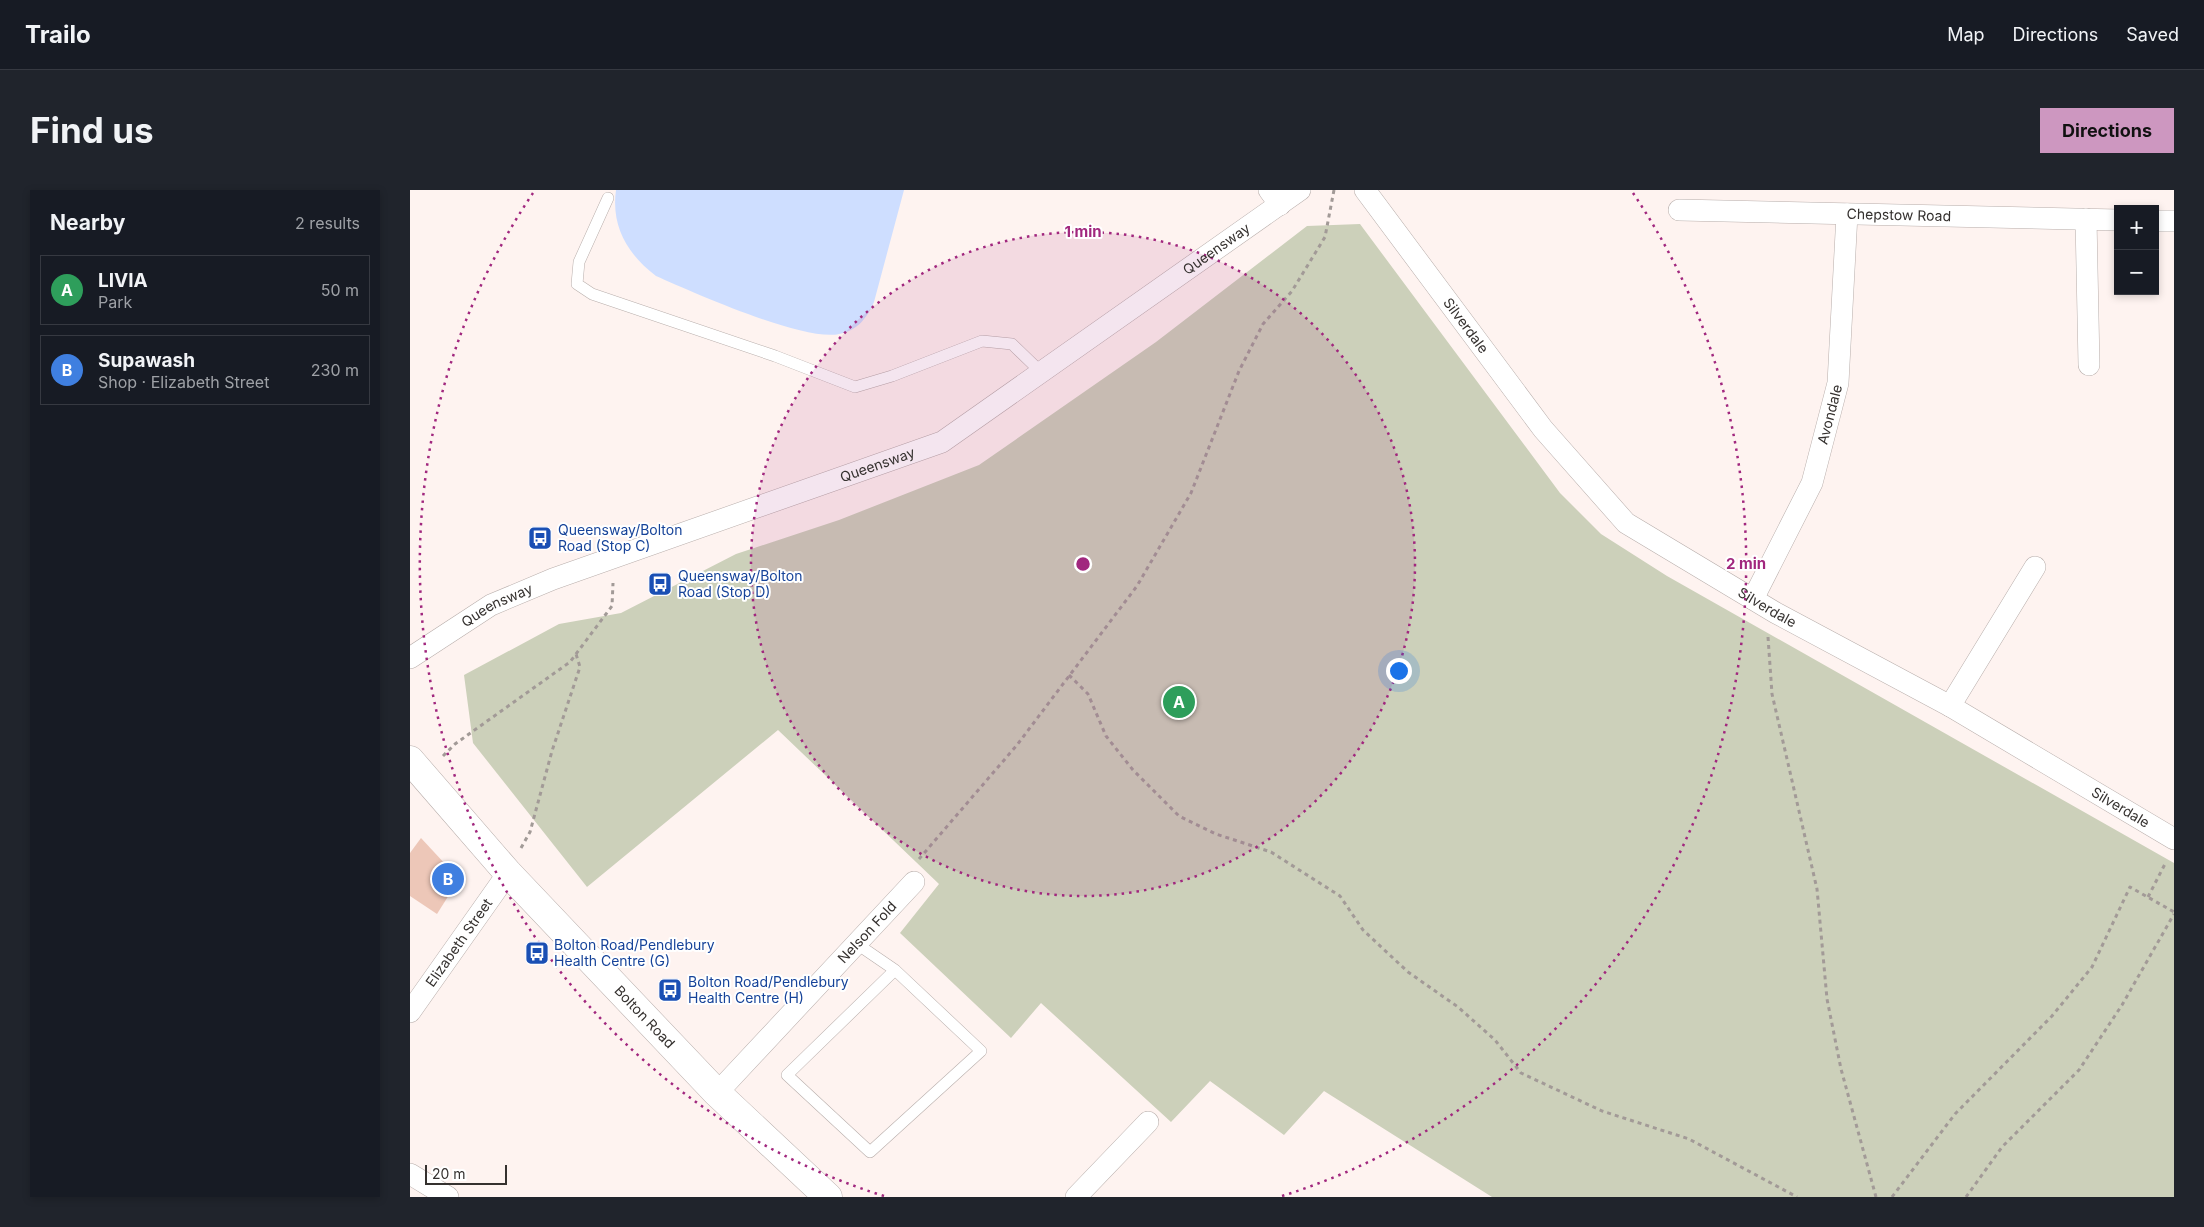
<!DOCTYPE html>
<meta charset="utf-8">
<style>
body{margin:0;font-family:Inter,sans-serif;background:#20242c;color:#f1f3f6}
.controls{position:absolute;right:15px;top:15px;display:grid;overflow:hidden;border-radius:0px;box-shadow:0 2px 8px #0003}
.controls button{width:45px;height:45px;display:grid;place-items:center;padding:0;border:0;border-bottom:1px solid #363941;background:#171b24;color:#f1f3f6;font:25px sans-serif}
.scale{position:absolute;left:15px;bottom:12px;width:82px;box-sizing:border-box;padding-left:5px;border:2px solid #35312f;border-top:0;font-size:14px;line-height:18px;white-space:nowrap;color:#35312f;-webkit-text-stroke:4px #fff;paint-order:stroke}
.you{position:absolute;left:988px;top:480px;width:18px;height:18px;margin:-12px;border:4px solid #fff;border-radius:50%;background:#1a73e8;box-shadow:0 0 0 8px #1a73e833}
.badge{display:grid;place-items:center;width:32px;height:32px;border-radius:50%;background:#cd97c0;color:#fff;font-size:16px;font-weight:700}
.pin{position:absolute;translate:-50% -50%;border:2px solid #fff;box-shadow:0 1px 5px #0006}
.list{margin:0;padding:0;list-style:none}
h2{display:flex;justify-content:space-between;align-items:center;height:65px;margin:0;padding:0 20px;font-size:21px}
h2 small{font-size:16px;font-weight:400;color:#9ea1a6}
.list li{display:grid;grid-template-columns:32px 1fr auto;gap:15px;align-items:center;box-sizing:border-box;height:70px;margin:0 10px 10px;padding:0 10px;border:1px solid #363941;border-radius:0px}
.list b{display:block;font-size:19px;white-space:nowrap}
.list p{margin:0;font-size:16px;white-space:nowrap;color:#9ea1a6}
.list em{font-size:16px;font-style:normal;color:#9ea1a6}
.map{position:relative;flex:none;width:1764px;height:1007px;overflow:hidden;border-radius:0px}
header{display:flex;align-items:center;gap:30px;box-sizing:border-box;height:70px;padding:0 25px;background:#171b24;border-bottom:1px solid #363941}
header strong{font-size:24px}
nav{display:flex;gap:28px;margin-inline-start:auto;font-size:18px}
.intro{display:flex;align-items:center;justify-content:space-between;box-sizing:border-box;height:120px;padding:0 30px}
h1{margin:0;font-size:35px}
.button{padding:12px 22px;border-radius:0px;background:#cd97c0;color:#111;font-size:18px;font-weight:700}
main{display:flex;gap:30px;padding:0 30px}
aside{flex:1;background:#171b24;border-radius:0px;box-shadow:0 2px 8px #0003}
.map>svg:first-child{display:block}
.green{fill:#ccd0ba}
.water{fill:#cedeff}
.building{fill:#edc7b8}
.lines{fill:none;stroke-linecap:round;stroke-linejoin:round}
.lane-casing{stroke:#b8aeab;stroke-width:12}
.street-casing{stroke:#b8aeab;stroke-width:22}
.primary-casing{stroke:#b8aeab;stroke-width:29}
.path{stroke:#a29a97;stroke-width:3;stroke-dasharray:4 4;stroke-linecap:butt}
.lane{stroke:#fff;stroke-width:11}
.street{stroke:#fff;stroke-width:21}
.primary{stroke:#fff;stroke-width:28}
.ring{fill:none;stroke:#a1277e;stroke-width:2.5;stroke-dasharray:2.5 5}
.labels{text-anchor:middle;stroke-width:4;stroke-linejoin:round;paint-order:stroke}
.street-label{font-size:14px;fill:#35312f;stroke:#fff}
.transit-label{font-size:14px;fill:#164399;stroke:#fff;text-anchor:start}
.centre{fill:#a1277e;stroke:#fff;stroke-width:2.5}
.ring-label{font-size:15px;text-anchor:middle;font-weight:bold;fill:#a1277e;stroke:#fff;stroke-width:4;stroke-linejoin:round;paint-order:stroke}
</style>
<header>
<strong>Trailo</strong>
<nav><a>Map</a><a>Directions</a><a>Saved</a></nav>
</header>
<div class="intro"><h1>Find us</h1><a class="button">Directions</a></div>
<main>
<aside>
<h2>Nearby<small>2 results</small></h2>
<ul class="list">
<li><span class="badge" style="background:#2e9e5b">A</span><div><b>LIVIA</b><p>Park</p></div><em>50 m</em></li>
<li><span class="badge" style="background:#3f7fe0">B</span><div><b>Supawash</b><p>Shop · Elizabeth Street</p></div><em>230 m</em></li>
</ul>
</aside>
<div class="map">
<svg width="1764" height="1007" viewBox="0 0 1764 1007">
<rect width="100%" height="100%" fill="#fef3f0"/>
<!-- green -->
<path class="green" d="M950,34L1150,303L1191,344L1257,386L1764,673V1007H1082L914,901L874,945L800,891L761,932L631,813L601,848L490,743L529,694L368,540L177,697L63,553L54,485L149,434L211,423L326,364L429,330L569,275L746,152L897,36Z"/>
<!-- water -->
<path class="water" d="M206,0H494L464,112C457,128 447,141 429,144C394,152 282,102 246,86C217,64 201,36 206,0Z"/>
<!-- building -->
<path class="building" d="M11,648L49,689L27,724L0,706V663Z"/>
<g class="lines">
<!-- lane casing -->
<g class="lane-casing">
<g id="lane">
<path d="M198,8L169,72L167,94L182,104L365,166L445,197L482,186L572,151L602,154L631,182"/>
<path d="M447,754L485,780L571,861L460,962L377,885L485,780"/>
</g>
</g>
<!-- street casing -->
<g class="street-casing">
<g id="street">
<path d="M859,0L870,15"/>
<path id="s1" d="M955,0L1133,239L1216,333L1366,423L1540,516L1764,649"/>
<path id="s2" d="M1269,20L1708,30"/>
<path d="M1676,29L1679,175"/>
<path d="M1745,31H1764"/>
<path id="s3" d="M1343,409L1402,293L1428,193L1437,24"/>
<path id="s4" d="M0,468L81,415L143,389L532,252L890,0"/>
<path d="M1540,516L1625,377"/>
<path id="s5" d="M0,822L98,683"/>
<path id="s6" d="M307,903L504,692"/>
<path d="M0,984L38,1007"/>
<path d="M666,1007L738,932"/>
</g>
</g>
<!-- primary casing -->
<g class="primary-casing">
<g id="primary">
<path id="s7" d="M0,570L98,683L307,903L418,1007"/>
</g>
</g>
<!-- path -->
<g class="path">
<path d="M1358,447L1362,504L1407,699L1417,809L1431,879L1466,1007"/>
<path d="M659,485L678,504L696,546L723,580L769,626L806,644L861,662L930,706L953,740L998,782L1048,817L1085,850L1111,883L1192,921L1279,949L1387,1007"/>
<path d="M33,566L45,554L160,472L202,416L203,393"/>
<path d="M111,658L120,642L142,561L170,477L166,464"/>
<path d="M509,669L607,555L727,396L781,303L829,181L853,134L882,101L915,47L924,0"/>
<path d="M1738,707L1756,672"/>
<path d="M1482,1007L1545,924L1642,826L1682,777L1720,697L1764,722"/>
<path d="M1556,1007L1592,957L1669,880L1712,815L1764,724"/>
</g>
<!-- lane -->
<use href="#lane" class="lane"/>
<!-- street -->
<use href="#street" class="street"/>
<!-- primary -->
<use href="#primary" class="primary"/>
</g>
<!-- distance rings -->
<circle cx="673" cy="374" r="332" fill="#a1277e" fill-opacity=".12"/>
<g class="ring">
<circle cx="673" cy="374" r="332"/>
<path d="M474 1006A663 663 0 0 1 123 3M1223 3A663 663 0 0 1 872 1006"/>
</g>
<!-- icons -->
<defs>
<g id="bus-square" transform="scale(1.25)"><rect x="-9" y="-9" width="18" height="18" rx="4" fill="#1a4fb4" stroke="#fff"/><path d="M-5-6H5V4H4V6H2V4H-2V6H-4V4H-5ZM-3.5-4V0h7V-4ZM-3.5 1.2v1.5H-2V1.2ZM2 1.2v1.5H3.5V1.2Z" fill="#fff"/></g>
</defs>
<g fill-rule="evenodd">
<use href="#bus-square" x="130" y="348"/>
<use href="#bus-square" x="250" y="394"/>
<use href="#bus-square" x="127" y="763"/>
<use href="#bus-square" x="260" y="800"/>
</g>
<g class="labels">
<!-- street labels -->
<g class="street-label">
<text dy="5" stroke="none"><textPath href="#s2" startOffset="220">Chepstow Road</textPath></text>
<text dy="5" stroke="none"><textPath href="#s4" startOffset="912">Queensway</textPath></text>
<text dy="5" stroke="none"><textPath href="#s1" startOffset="169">Silverdale</textPath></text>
<text dy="5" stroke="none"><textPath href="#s3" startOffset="201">Avondale</textPath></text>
<text dy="5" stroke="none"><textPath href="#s4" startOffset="508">Queensway</textPath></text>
<text dy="5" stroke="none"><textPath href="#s4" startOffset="102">Queensway</textPath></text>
<text dy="5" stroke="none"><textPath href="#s1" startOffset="588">Silverdale</textPath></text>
<text dy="5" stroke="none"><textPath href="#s1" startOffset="994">Silverdale</textPath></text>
<text dy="5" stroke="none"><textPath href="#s6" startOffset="220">Nelson Fold</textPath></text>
<text dy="5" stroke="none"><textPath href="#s5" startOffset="85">Elizabeth Street</textPath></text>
<text dy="5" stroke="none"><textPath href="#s7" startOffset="348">Bolton Road</textPath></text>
</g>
<!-- transit labels -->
<g class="transit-label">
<text x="148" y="345">Queensway/Bolton<tspan x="148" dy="16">Road (Stop C)</tspan></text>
<text x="268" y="391">Queensway/Bolton<tspan x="268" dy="16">Road (Stop D)</tspan></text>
<text x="144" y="760">Bolton Road/Pendlebury<tspan x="144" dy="16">Health Centre (G)</tspan></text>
<text x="278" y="797">Bolton Road/Pendlebury<tspan x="278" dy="16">Health Centre (H)</tspan></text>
</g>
</g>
<circle cx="673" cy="374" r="8" class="centre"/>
<g class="ring-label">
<text x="673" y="47">1 min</text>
<text x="1336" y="379">2 min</text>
</g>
</svg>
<div class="controls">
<button>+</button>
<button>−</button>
</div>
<div class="scale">20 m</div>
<div class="you"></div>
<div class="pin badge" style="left:769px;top:512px;background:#2e9e5b">A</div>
<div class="pin badge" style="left:38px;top:689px;background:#3f7fe0">B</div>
</div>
</main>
